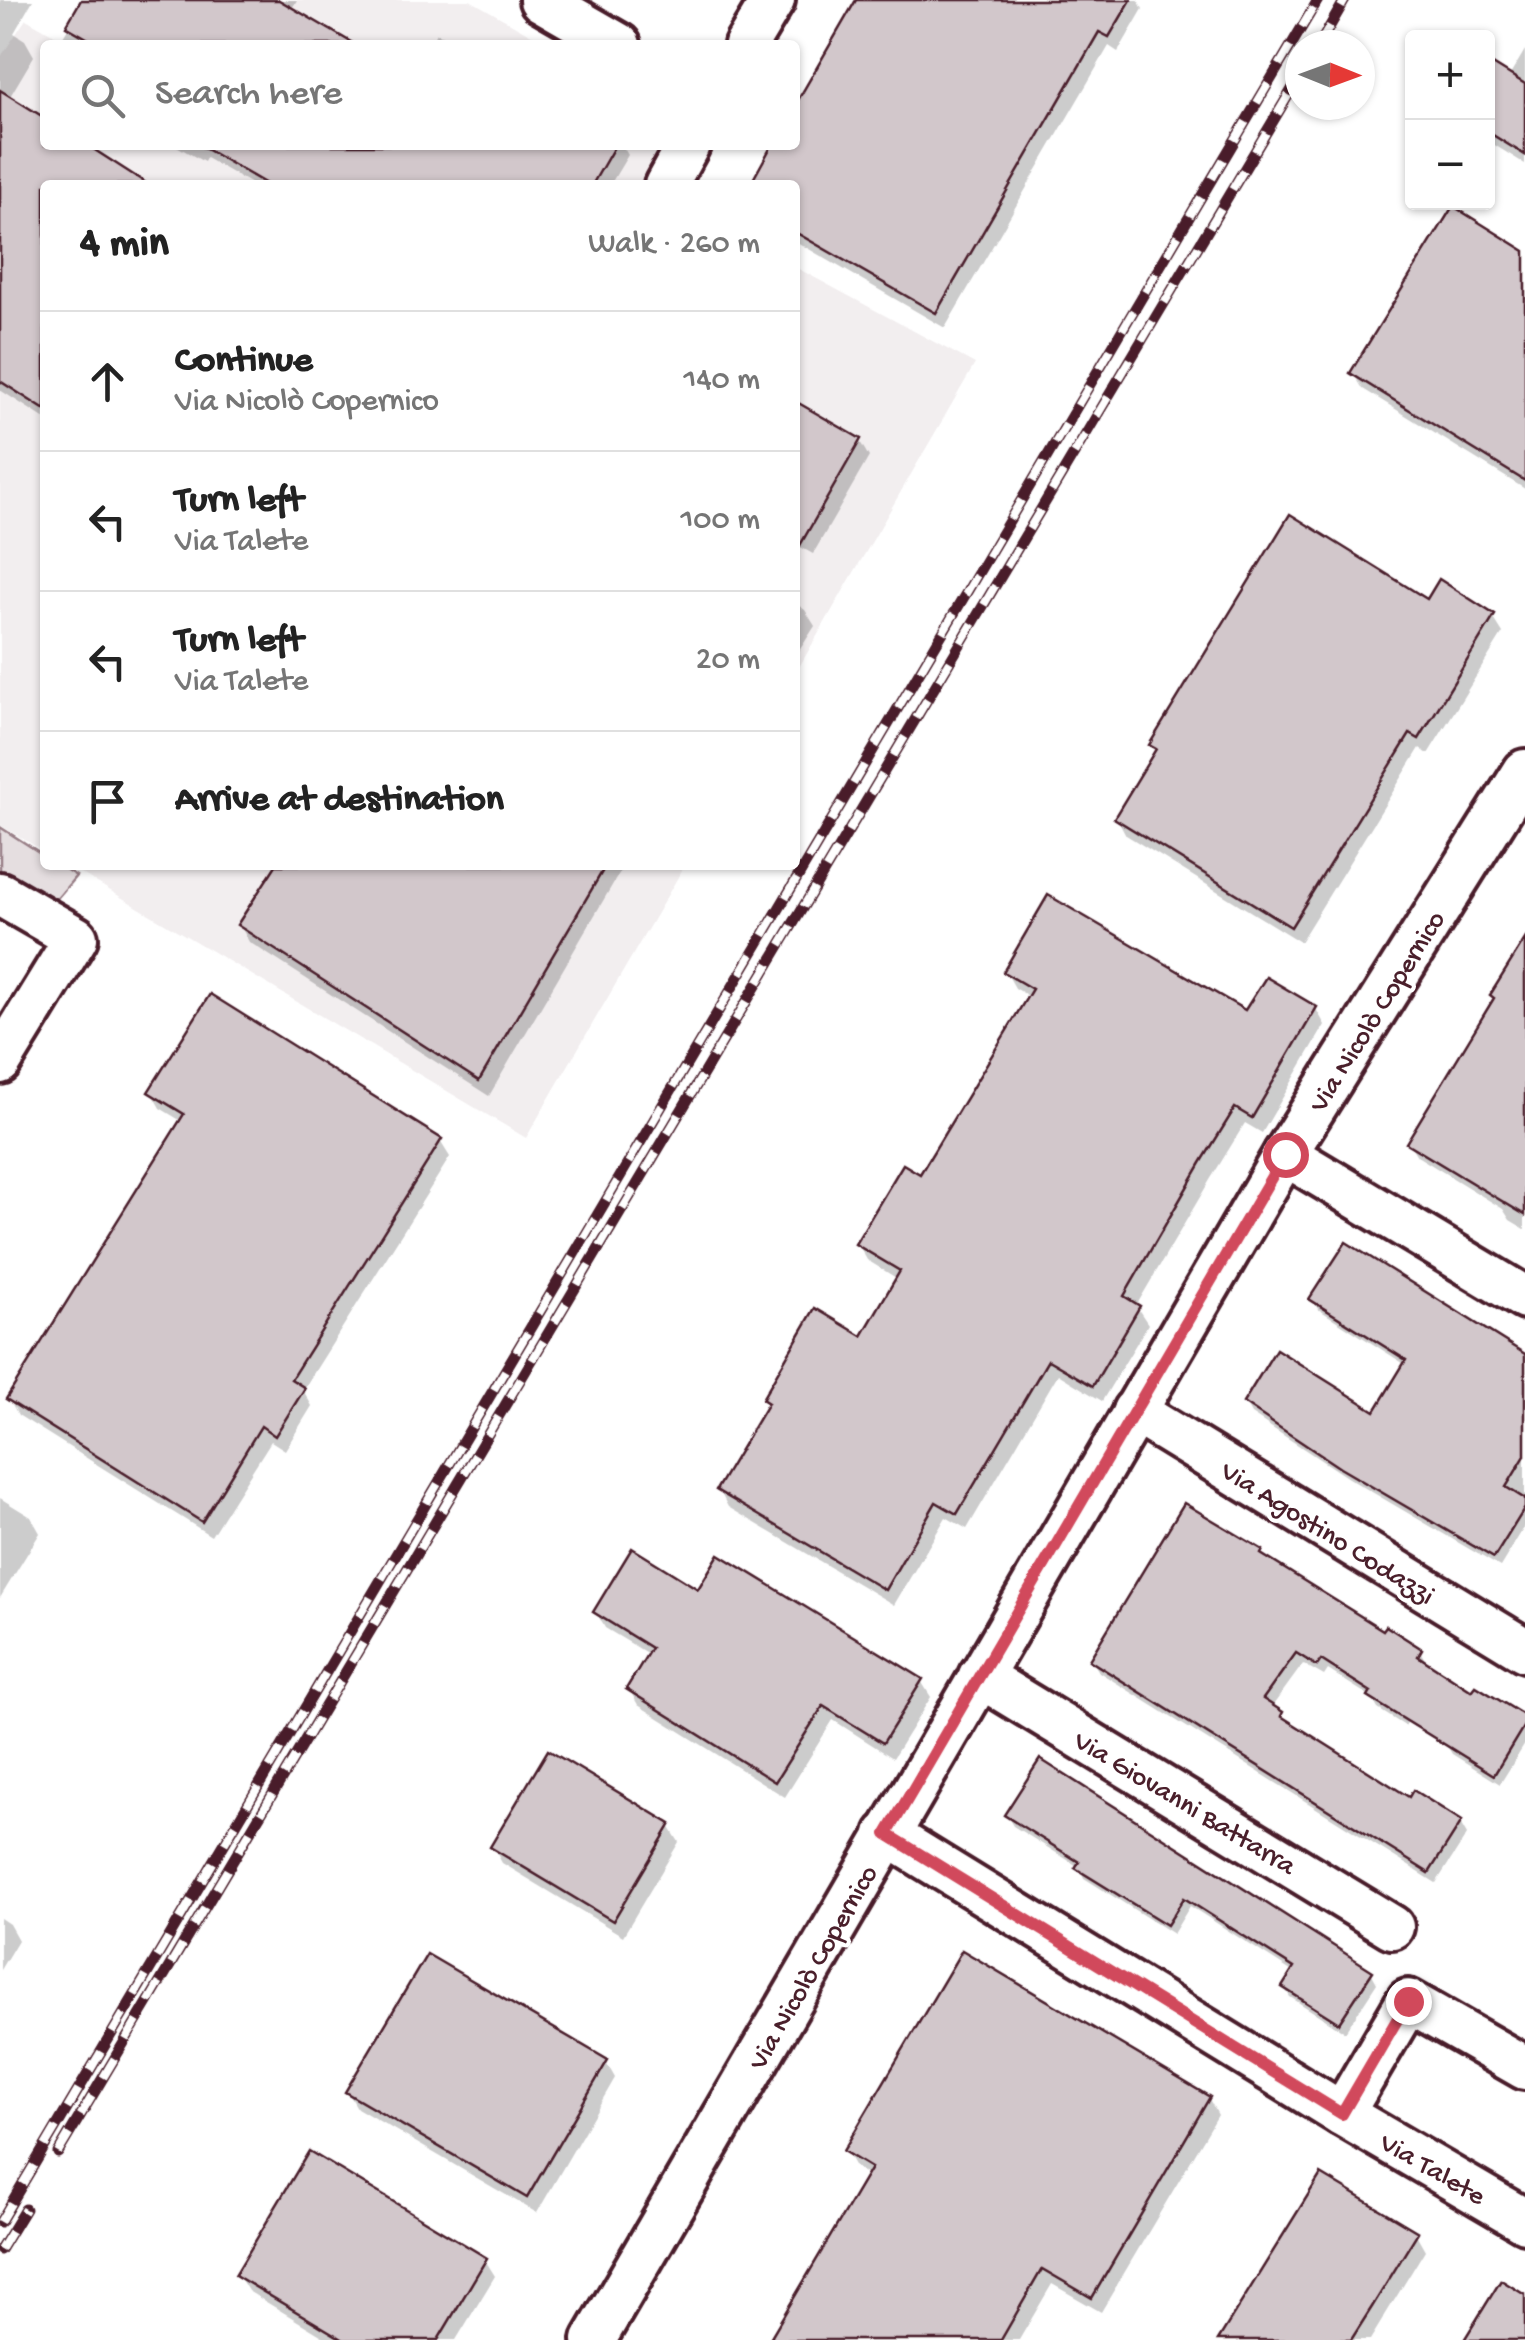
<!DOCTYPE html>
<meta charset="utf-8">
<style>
body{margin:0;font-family:"Gochi Hand",sans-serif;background:#f6f6f6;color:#222}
.controls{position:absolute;right:30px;top:30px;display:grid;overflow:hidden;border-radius:10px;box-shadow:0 2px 8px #0004}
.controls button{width:90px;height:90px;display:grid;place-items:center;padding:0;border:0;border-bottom:2px solid #e0e0e0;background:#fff;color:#222;font:50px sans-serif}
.compass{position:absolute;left:1285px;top:30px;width:90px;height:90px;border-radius:50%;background:#fff;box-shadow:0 2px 8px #0004;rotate:91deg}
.stop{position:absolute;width:30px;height:30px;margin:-22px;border:8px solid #d1495b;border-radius:50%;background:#fff}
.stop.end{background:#d1495b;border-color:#fff;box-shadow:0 2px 10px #0008}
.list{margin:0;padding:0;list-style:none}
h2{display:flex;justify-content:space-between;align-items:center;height:130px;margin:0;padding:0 40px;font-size:42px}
h2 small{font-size:32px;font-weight:400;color:#767676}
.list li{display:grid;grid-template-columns:65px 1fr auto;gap:30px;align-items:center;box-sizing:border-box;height:140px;padding:0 40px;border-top:2px solid #e0e0e0}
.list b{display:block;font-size:38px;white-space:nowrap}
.list p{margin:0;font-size:32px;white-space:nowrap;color:#767676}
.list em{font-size:32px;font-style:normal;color:#767676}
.icon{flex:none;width:55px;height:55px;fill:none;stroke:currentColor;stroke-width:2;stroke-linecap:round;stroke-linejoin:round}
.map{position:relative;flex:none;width:1525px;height:2340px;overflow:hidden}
.search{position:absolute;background:#fff;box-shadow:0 2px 8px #0004;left:40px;top:40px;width:760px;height:110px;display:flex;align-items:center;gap:25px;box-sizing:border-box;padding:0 35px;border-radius:10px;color:#767676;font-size:38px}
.panel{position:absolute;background:#fff;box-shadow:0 2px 8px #0004;left:40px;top:180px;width:760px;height:690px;border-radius:10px}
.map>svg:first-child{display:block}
.built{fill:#f2eeef}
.green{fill:#e5dee0;stroke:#987e86;stroke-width:2.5}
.shadow{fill:#0003}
.building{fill:#d2c7cb;stroke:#4a1f2b;stroke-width:2.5}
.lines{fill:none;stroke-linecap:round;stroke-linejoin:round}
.minor-casing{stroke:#4a1f2b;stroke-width:50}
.minor{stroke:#fff;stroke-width:42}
.rail-casing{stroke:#4a1f2b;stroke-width:11}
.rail{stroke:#fff;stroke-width:8;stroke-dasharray:22;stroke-linecap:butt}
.route{stroke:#d1495b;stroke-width:12}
.labels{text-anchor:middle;stroke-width:8;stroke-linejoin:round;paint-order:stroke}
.street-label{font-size:28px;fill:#4a1f2b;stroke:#fff}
</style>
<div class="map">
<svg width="1525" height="2340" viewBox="0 0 1525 2340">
<rect width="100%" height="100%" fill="#fff"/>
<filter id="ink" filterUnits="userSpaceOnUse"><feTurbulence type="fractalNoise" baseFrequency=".01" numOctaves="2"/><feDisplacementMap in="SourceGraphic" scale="20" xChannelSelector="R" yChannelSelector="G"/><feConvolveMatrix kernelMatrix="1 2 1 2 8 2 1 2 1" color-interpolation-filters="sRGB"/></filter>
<g filter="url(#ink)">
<!-- built -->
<g class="built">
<path d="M184,0H470L549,45H158Z"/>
<path d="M26,19L72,45H45V145H666L644,185H45V852L0,825V58Z"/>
<path d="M795,267L975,364L795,674Z"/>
<path d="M67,865H685L526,1138Z"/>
</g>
<!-- green -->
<path class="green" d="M0,827L45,856V865H59L76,876L54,902L0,874Z"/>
<!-- shadow -->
<g class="shadow">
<path d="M0,0H33L14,33L25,40L34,56L9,98L45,122V145H81L143,185H45V419L0,390Z"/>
<path d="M84,0H297L291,10L351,45H58Z"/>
<path d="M860,0H1138L1143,9L1118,52L1109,46L945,328L795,241V185H753L776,145H795V112Z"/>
<path d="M437,33L459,45H430Z"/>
<path d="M1525,50V164L1488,141V79L1494,68L1509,77Z"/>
<path d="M175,145H622L628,155L610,185H253L206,158L204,162Z"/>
<path d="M1525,254V489L1363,389L1353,373Z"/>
<path d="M795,404L859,440L869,457L813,554L795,544Z"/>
<path d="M1427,602L1493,617L1503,633L1428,754L1420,748L1300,942L1126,835L1117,818L1157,753L1152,745Z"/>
<path d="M795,603L805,610L815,626L795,657Z"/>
<path d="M279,865H624L489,1096L249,942L240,925Z"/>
<path d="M1525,947V1229L1510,1220L1503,1209L1417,1156L1409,1143Z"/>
<path d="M1006,972L1245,1013L1316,1009L1325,1025L1262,1133L1245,1123L1210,1180L1136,1306L1148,1324L1102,1401L1058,1374L967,1529L946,1517L894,1605L728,1507L719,1490L768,1406L764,1399L863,1339L898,1279L867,1260L858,1244L921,1178L1030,997L1015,988Z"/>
<path d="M151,1092L440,1141L450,1157L303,1390L312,1406L285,1450L271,1441L211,1536L18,1415L9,1399L183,1122L160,1108Z"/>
<path d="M1312,1299L1525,1360V1526L1500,1567L1348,1478L1251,1414L1245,1403L1375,1415L1406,1365L1318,1309Z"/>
<path d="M0,1498L31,1517L40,1533L0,1598Z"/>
<path d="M1261,1552L1266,1560L1384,1634L1420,1651L1435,1677L1405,1726L1378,1709L1371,1697L1328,1670L1324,1676L1303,1664L1271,1708L1281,1714L1286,1723L1410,1801L1460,1823L1467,1835L1436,1883L1099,1672L1092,1660Z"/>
<path d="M698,1592L921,1681L931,1697L893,1758L833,1720L785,1797L638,1705L629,1689L650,1655L605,1628L596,1612Z"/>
<path d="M1525,1719V1744L1500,1784L1452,1754L1446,1744Z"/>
<path d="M1007,1816L1371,1972L1377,1983L1345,2032L1290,1997L1284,1987L1294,1973L1190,1906L1173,1934L1084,1878L1079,1867L1013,1826Z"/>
<path d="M669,1826L679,1842L623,1936L502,1863L493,1847Z"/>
<path d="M0,1918L9,1924L18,1940L0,1970Z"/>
<path d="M606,2062L615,2078L537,2213L357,2108L348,2092Z"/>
<path d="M1209,2099L1218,2115L1101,2312L1052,2284L1019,2340H772L869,2176L855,2167L846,2151Z"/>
<path d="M1416,2234L1425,2250L1370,2340H1222Z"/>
<path d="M485,2260L495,2276L456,2340H329L248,2291L238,2275Z"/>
</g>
<!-- building -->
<g class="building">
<path d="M81,0H279L356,45H99L66,26Z"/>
<path d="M856,0H1131L1109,37L1099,32L936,313L795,232V185H750L772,145H795V105Z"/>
<path d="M1488,61L1525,84V155L1488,132Z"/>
<path d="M0,90L45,118V145H87L149,185H45V410L0,381Z"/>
<path d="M199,145H615L592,185H268Z"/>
<path d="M1453,206L1525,251V481L1350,373Z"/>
<path d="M795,401L861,439L795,554Z"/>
<path d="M1290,514L1427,599L1439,579L1495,615L1419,739L1410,734L1291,927L1114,818L1156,749L1149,745Z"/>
<path d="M276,865H606L479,1081L237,925Z"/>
<path d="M1048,895L1245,1010L1266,977L1317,1007L1252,1118L1235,1108L1201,1163L1124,1296L1140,1306L1093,1386L1048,1360L957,1514L936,1502L885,1590L716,1490L768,1403L762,1399L815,1308L862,1336L900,1271L855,1244L903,1164L920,1174L1032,989L1003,972Z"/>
<path d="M1525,939V1215L1406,1143L1494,998L1490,995Z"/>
<path d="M210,994L442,1139L291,1379L305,1388L275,1436L261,1426L202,1522L6,1399L184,1114L148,1092Z"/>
<path d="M1346,1242L1525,1354V1456L1506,1487L1525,1499V1508L1494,1558L1340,1468L1243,1403L1276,1349L1375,1411L1406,1360L1309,1299Z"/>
<path d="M1184,1503L1263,1550L1261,1554L1383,1630L1386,1626L1422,1649L1418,1656L1472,1691L1476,1686L1525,1716V1724L1494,1775L1368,1697L1371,1692L1321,1660L1317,1666L1296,1653L1263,1699L1283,1712L1281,1716L1409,1797L1413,1790L1462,1821L1429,1873L1089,1660Z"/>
<path d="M632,1548L698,1589L719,1554L923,1679L883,1743L823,1706L775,1782L626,1689L651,1648L593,1612Z"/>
<path d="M548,1750L671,1824L613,1921L490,1847Z"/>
<path d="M1040,1759L1373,1971L1339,2023L1282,1987L1294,1968L1184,1898L1167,1925L1075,1868L1079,1862L1004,1815Z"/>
<path d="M962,1950L1210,2097L1092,2298L1042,2269L1001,2340H769L871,2168L843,2151Z"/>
<path d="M427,1954L608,2060L527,2198L345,2092Z"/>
<path d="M309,2151L487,2258L438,2340H344L235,2275Z"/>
<path d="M1321,2174L1418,2232L1372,2307L1351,2340H1218Z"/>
<path d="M1501,2280L1525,2295V2340H1464Z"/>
</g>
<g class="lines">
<!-- minor casing -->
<g class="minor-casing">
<g id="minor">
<path d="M541,0L619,45"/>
<path d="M746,45L773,0"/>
<path d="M666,185L688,145"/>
<path d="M0,894L76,938L0,1062"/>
<path d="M1285,1154L1525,1298"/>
<path d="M1134,1411L1525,1650"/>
<path d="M980,1676L1392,1927"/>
<path d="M887,1834L1342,2114L1525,2221"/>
<path d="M1342,2114L1408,2001L1525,2068"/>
<path d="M594,2340L1285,1154L1525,771"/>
</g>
</g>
<!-- minor -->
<use href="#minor" class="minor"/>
<!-- rail casing -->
<g class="rail-casing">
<g id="rail">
<path d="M1319,45L1345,0"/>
<path d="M58,2153L1300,76"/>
<path d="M0,2222L1318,0"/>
<path d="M0,2250L25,2209"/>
</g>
</g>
<!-- rail -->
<use href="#rail" class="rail"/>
</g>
</g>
<g class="lines" filter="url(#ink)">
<!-- route -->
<path class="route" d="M1285,1154L887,1834L1342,2114L1408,2001"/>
</g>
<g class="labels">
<!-- street labels -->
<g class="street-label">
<text transform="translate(1375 1010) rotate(-58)" y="10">Via Nicolò Copernico</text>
<text transform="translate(1329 1531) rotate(32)" y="10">Via Agostino Codazzi</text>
<text transform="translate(1186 1801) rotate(31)" y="10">Via Giovanni Battarra</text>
<text transform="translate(811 1966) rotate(-60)" y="10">Via Nicolò Copernico</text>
<text transform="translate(1434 2167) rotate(30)" y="10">Via Talete</text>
</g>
</g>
</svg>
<div class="controls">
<button>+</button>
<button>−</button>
</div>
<svg class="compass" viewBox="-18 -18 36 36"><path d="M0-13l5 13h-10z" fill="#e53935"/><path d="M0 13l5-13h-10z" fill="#767676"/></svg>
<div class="stop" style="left:1285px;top:1154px"></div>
<div class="stop end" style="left:1408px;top:2001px"></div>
<div class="search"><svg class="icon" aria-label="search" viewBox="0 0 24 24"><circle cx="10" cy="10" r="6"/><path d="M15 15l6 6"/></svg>Search here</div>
<section class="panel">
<h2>4 min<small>Walk · 260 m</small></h2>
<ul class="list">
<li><svg class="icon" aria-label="ahead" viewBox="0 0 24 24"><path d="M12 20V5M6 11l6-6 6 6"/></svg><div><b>Continue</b><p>Via Nicolò Copernico</p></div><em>140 m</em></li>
<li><svg class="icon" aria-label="left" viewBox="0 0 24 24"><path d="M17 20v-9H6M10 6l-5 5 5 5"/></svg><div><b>Turn left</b><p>Via Talete</p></div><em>100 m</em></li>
<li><svg class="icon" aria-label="left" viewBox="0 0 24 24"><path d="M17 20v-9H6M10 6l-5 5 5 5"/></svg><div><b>Turn left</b><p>Via Talete</p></div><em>20 m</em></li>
<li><svg class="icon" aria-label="arrive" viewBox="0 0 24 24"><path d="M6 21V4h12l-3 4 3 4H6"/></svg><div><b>Arrive at destination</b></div></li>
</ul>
</section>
</div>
